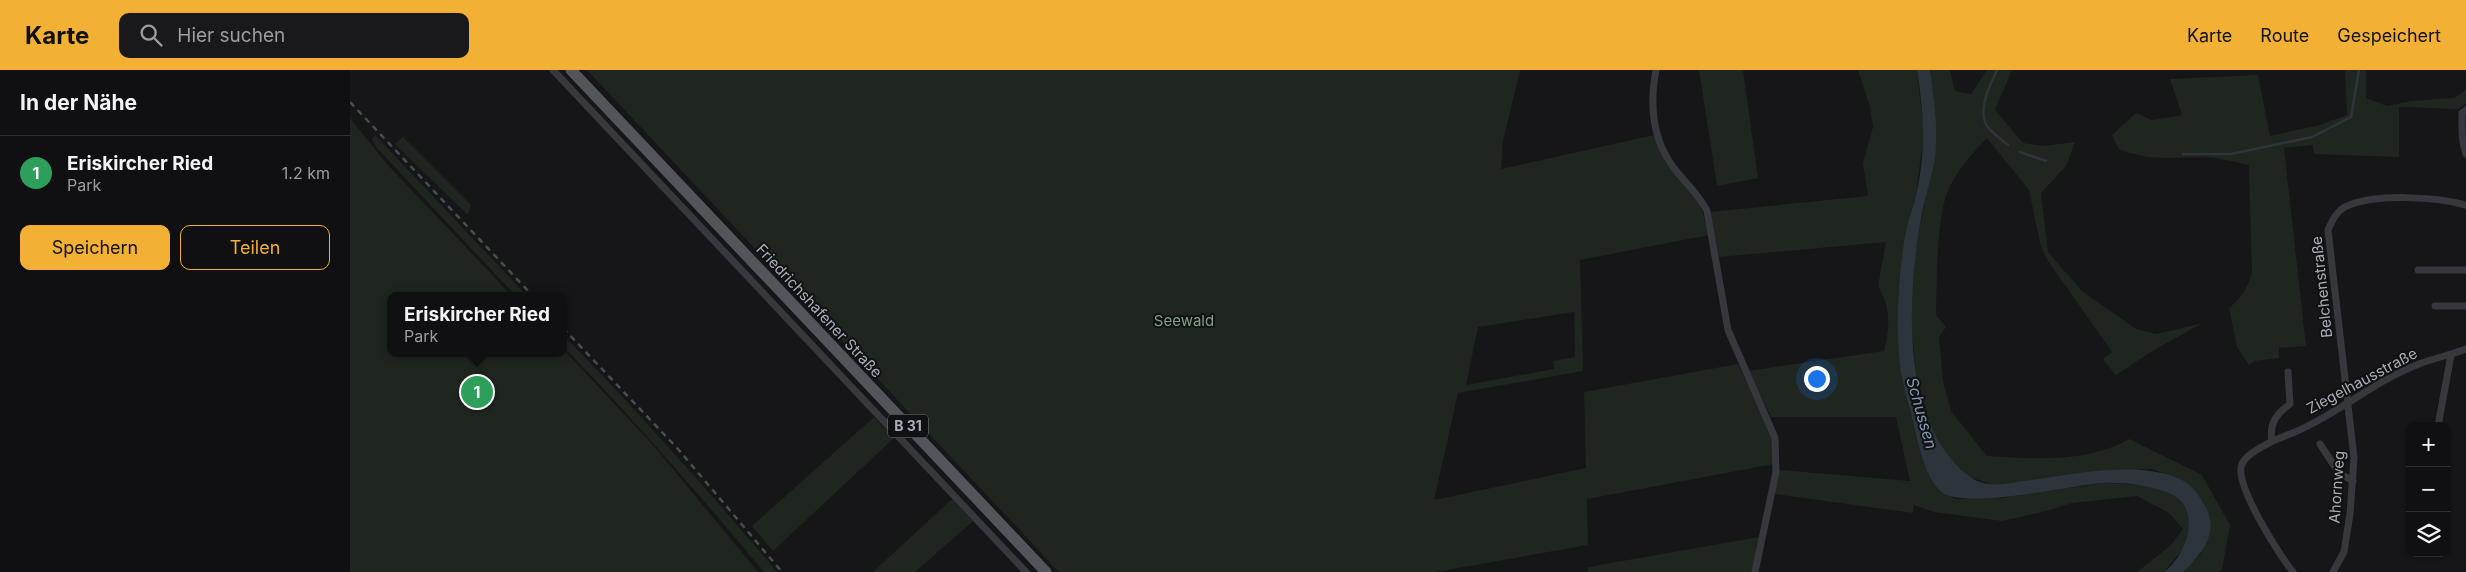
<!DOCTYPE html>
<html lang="de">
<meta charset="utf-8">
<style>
body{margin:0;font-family:Inter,sans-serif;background:#19191b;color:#f1f3f6}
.controls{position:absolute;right:15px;bottom:15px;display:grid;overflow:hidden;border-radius:10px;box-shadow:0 1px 4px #0004}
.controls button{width:45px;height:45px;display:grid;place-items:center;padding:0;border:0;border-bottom:1px solid #303032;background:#101012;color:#f1f3f6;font:25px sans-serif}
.you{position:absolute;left:1466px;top:308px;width:18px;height:18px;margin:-12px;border:4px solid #fff;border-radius:50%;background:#1a73e8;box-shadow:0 0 0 8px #1a73e833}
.badge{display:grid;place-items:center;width:32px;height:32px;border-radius:50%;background:#f2b134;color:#fff;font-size:16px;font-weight:700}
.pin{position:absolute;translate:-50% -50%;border:2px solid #fff;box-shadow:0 1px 5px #0006}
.popup{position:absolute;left:37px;top:222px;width:180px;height:65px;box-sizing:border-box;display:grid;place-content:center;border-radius:10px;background:#101012;filter:drop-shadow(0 1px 4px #0005);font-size:16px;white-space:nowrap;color:#9c9d9f}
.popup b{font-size:19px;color:#f1f3f6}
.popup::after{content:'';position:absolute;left:50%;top:100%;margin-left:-10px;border:10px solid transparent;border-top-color:#101012}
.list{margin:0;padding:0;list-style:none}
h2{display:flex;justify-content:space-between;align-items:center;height:65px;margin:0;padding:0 20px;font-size:21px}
h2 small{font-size:16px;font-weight:400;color:#9c9d9f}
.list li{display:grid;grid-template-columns:32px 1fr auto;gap:15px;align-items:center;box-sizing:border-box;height:75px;padding:0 20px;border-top:1px solid #303032}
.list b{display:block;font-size:19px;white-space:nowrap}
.list p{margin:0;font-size:16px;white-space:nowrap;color:#9c9d9f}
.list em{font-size:16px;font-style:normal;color:#9c9d9f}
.actions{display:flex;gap:10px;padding:15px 20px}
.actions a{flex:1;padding:11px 0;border:1px solid #f2b134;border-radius:10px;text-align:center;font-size:18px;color:#f2b134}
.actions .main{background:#f2b134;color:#111}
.icon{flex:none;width:28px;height:28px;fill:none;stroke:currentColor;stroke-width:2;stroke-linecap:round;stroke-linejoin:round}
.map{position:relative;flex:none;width:2116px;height:502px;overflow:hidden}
header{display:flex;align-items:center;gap:30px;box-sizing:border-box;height:70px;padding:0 25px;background:#f2b134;color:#111}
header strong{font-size:24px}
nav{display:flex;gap:28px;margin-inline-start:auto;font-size:18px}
.search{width:350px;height:45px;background:#19191b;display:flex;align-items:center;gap:12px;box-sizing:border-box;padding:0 18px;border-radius:10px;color:#9c9d9f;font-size:19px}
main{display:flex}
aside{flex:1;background:#101012}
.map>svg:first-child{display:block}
.green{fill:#1e261f;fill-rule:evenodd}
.water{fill:#2c353c}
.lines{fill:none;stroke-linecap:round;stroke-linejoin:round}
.stream{stroke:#2c353c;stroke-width:2.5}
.minor{stroke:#37383d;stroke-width:7}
.primary{stroke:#53555c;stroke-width:11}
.rail{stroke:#4a4c52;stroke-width:2.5;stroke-dasharray:6 5;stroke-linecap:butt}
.labels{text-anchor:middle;stroke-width:4;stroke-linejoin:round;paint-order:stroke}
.shield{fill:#111113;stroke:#7b7e86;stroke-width:1}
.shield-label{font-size:14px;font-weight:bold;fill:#a8adb8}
.street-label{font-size:15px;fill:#a8adb8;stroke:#111113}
.park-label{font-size:15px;fill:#7fa381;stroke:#111113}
.water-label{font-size:16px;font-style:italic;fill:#7f9bb3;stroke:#111113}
</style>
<header>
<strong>Karte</strong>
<div class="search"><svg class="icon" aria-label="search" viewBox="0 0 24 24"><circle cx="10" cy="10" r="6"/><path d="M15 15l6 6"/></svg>Hier suchen</div>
<nav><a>Karte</a><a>Route</a><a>Gespeichert</a></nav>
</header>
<main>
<aside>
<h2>In der Nähe<small></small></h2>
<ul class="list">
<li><span class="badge" style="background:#2e9e5b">1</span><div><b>Eriskircher Ried</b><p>Park</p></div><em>1.2 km</em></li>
</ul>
<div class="actions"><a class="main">Speichern</a><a>Teilen</a></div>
</aside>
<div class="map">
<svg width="2116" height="502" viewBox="0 0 2116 502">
<rect width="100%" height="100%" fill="#161618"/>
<!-- green -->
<g class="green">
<path d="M237,0H1170L1153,71L1151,99L1304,65L1312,85L1349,131L1359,165L1230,190L1233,301L1108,323L1084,430L1236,398L1234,322L1388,294L1422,367L1424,394L1237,429L1238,475L1086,502H709ZM1224,242L1225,287L1203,291L1204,299L1116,315L1128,257Z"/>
<path d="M1349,0H1393L1408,108L1367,116Z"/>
<path d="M1508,0H1567L1574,63L1566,125L1555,163L1550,276L1551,303L1559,337L1567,369L1579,402L1588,421L1606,429L1651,428L1753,413L1795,415L1828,426L1837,441L1840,456L1833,479L1814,502H1787L1820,476L1833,459L1819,443L1787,426L1722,433L1693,442L1652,451L1584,442L1564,435L1563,443L1424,424L1430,400L1560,411L1546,347H1421L1398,301L1534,281C1540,257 1541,238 1528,216L1536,172L1369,187L1360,142L1518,126L1513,93L1523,57L1520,37Z"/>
<path d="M1580,0H1600L1605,21L1621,24L1637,0H1662L1645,40L1673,73L1693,76L1725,72L1716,96L1691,123L1698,182L1732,221L1786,259L1807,264L1853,253L1804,280L1766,305L1753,289L1762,282L1696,188L1690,173L1679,120L1637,68C1622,84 1609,98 1599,118C1586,147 1587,211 1586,245L1596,257L1589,267L1593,311L1601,341L1637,386C1683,389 1738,393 1779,369L1852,405L1880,455L1872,500L1869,502H1833L1851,484L1832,410L1802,399L1757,401L1646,416L1620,407L1599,388L1580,357L1566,301L1560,244L1565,183L1586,72Z"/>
<path d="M1995,0H2016V28L2037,36L2061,31L2104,28L2116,20V33L2109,39L2049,37V87L1964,84L1963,75L1934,78L1956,276L1929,278V288L1905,291L1899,295L1887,277L1879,238C1892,227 1898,218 1902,201L1899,95C1884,92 1867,87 1853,87C1821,87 1801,92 1769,79L1762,65L1786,43L1802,50L1832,45L1820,9L1908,5L1920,66L1970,55L1997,45Z"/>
<path d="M0,48L35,92L162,226H41V283H213V279L303,375L408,502H0Z"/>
<path d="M25,65L177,226H166L26,77L22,69Z"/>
<path d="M53,67L121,135L118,145L45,74Z"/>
<path d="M213,265C288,341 358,420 427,502H414C349,424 283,349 213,276Z"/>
<path d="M524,347L544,368L423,481L402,456Z"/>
<path d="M602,429L623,451L565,502H523Z"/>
<path d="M1409,467L1403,502H1238V497Z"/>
</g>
<!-- water -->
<path class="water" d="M1567,0H1580C1583,23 1587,48 1586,72C1586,99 1575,123 1571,149C1557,226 1550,353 1619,406C1637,420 1660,413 1681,410C1724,404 1790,390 1830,409C1843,415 1851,428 1857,440C1869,464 1849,487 1833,502H1814C1825,494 1833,480 1837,467C1842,447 1837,429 1816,422C1796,415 1774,412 1752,413C1722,415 1606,443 1588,419C1574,402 1568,373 1563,352C1559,336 1554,319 1551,303C1545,259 1548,210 1555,166C1557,152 1563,139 1566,125C1576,84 1574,42 1567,0Z"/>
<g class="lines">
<!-- stream -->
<g class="stream">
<path d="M1647,0C1640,15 1627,40 1637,56C1642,63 1651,69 1658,75"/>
<path d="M1670,82L1696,91"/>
<path d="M1833,84H1881L1962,67L2001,47L2009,0"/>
</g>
<!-- minor -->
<g class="minor">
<path d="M203,0L676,502"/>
<path d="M1306,0C1299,37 1302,72 1327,102C1338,115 1349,125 1357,141L1378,260L1425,368L1426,402L1405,502"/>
<path d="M2116,40L2112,43C2112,57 2111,70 2116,84"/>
<path d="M2068,200H2116"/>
<path d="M2085,236H2116"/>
<path d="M2088,356L2101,285"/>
<path d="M1922,371C1919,354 1926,344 1940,334L1938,302"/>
<path d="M1970,374L1989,403L2003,411"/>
<path d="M1943,502C1930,486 1883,413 1892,394C1896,383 1924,370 1935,366C1983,348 2022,312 2069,294C2084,288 2101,285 2116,279"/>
<path d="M1983,502L1994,482L2000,444L2004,388L1978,160C1982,151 1987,140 1997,136C2026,123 2086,127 2116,135"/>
</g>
<!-- primary -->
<path class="primary" d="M221,0L696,502"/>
<!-- rail -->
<g class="rail">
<path d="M0,32L183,226"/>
<path d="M213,258L328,379L432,502"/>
</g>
</g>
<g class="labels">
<!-- shield labels -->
<rect class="shield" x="538" y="344.5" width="40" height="23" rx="4"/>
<g class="shield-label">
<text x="558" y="361">B 31</text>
</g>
<!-- street labels -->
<g class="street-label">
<text transform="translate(1972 217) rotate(-96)" y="5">Belchenstraße</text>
<text transform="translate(469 241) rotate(47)" y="5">Friedrichshafener Straße</text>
<text transform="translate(2012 311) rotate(-28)" y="5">Ziegelhausstraße</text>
<text transform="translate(1987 417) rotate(-86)" y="5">Ahornweg</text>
</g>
<!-- park labels -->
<g class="park-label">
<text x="834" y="256">Seewald</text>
</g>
<!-- water labels -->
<g class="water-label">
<text transform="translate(1572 343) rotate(74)" y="6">Schussen</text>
</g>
</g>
</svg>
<div class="controls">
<button>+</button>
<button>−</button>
<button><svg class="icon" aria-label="layers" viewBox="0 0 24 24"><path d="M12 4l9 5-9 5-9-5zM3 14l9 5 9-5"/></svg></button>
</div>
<div class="you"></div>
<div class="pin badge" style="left:127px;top:322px;background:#2e9e5b">1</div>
<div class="popup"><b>Eriskircher Ried</b>Park</div>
</div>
</main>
